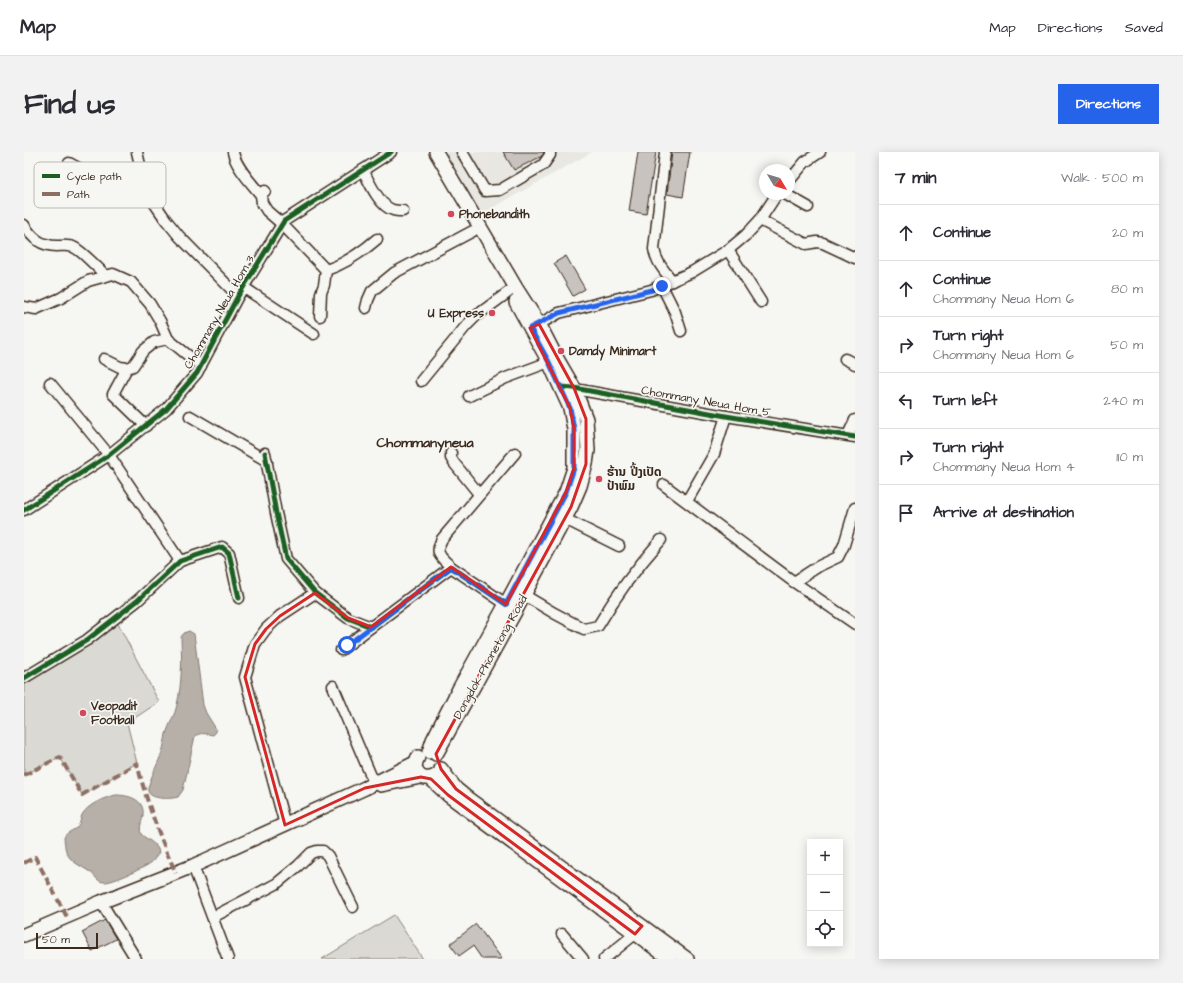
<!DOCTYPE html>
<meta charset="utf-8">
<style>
body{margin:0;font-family:"Architects Daughter","Noto Sans Lao",sans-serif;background:#f2f2f3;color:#2b2b33}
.controls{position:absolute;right:12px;bottom:12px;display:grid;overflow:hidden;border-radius:0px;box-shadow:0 2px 10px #0003}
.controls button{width:36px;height:36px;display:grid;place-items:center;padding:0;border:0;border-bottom:1px solid #e1e1e2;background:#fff;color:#2b2b33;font:20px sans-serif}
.compass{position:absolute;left:735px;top:12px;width:36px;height:36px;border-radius:50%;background:#fff;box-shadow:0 2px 10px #0003;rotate:128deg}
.scale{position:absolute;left:12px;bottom:10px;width:62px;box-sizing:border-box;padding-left:4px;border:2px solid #3b2a1e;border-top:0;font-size:11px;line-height:14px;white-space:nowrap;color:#3b2a1e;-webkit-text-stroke:3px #f6f6f2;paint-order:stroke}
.stop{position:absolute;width:12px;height:12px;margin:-9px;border:3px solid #2563eb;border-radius:50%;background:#fff}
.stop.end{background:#2563eb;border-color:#fff;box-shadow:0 1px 4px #0008}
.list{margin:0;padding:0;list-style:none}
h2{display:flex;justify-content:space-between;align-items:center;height:52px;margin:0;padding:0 16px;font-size:17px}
h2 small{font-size:13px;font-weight:400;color:#7c7c81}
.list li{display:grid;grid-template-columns:26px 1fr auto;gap:12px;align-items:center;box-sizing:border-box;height:56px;padding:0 16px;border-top:1px solid #e1e1e2}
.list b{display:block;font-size:15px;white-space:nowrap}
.list p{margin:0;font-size:13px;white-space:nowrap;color:#7c7c81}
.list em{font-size:13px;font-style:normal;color:#7c7c81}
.icon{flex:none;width:22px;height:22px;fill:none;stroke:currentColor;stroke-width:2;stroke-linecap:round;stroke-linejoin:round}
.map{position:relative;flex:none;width:831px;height:807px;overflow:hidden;border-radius:0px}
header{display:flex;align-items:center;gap:24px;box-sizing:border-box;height:56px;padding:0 20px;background:#fff;border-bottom:1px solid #e1e1e2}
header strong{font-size:19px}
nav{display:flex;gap:22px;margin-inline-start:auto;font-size:14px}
.intro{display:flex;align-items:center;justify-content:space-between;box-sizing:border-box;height:96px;padding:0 24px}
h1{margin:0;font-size:28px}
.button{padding:10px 18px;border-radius:0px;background:#2563eb;color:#fff;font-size:14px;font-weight:700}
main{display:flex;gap:24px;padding:0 24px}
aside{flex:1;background:#fff;border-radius:0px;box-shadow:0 2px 10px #0003}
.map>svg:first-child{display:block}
.built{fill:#e8e7e2}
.green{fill:#dad9d3;stroke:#8a8278}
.water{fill:#b6b0a9;stroke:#857a71}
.building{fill:#c8c3be;stroke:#3b2a1e}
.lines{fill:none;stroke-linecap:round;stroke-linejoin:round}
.minor-casing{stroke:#3b2a1e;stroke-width:13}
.major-casing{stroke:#3b2a1e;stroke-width:16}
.minor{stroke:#f6f6f2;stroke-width:10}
.major{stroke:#f6f6f2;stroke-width:13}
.quiet{stroke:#8d6e63;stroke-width:4;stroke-dasharray:8 4;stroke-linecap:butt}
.cycleway-casing{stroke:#f6f6f2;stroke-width:8}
.cycleway{stroke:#1b5e20;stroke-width:5}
.route{stroke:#2563eb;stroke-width:5}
.marked{fill:none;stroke:#d62828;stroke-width:3;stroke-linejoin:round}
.poi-dot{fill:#d1495b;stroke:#f6f6f2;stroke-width:1.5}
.labels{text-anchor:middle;stroke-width:3.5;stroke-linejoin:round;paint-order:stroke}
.poi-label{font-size:12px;font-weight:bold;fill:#3b2a1e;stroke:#f6f6f2;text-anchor:start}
.street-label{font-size:12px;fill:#3b2a1e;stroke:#f6f6f2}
.quarter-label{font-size:14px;font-weight:bold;fill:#3b2a1e;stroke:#f6f6f2}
.key{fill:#f6f6f2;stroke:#beb9b2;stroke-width:1}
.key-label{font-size:11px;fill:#3b2a1e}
</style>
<header>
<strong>Map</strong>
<nav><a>Map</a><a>Directions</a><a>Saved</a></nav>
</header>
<div class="intro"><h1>Find us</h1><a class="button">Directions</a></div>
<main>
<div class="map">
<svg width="831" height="807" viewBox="0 0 831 807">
<rect width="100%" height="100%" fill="#f6f6f2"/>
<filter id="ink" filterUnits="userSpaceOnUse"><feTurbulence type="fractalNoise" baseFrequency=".025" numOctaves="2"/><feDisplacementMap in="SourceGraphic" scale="8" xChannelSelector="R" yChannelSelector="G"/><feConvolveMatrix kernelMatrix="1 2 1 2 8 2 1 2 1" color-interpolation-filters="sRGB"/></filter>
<g filter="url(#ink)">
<!-- built -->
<path class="built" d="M418,0H568L454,64Z"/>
<!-- green -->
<g class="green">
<path d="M91,466L135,550L103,571L113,611L58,643L36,605L0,623V526Z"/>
<path d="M370,763L399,807H298Z"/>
</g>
<!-- water -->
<g class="water">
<path d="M165,479L170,482L179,553L182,561L192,577V580L189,583C183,582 176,580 171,584L159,638L154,645C148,647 126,648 124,639C122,635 136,607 138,600C140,594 141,588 142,582C145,572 151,563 153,553C158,531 158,509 157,486C158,482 161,480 165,479Z"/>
<path d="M92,643C104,643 121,647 119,663C118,670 115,675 117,682C123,688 133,691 135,700C133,703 131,707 128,710C122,715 88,731 80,730C73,730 71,723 66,720C56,713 43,709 41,695C41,692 40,688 40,686C42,679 51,679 54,674C57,671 56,666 58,663C63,653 81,645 92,643Z"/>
</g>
<!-- building -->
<g class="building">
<path d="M479,0H520V1L518,4L490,18Z"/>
<path d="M614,0H632L622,62L605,59Z"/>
<path d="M648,0H666L659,45L643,42Z"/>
<path d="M542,104L561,137L549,144L530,111Z"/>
<path d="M81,768L92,787L68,799L58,780Z"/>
<path d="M452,772L478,807H458L449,794L435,804L426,792Z"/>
</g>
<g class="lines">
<!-- minor casing -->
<g class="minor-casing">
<g id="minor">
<path d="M113,0L122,39L142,68L155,84L214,144"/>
<path d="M209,0C211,14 228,32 237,43"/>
<path d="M438,0L461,39L476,38L519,13L526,3V0"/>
<path d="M641,0L630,97C632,110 640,118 648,129"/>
<path d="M45,11L80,30L122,39"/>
<path d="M339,18C345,30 356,55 369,58C372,59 376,59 379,59"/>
<path d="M765,29L781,10L796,0"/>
<path d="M241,39L237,43L238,51L243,59L258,72L302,118L300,133L297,141L296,164"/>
<path d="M761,42L784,55"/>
<path d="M736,68L782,92L793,90L799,91L831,106"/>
<path d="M0,73C8,86 17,94 33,94C38,94 44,93 49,95C56,97 76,118 82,124"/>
<path d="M704,98L737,150"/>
<path d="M302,118C321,112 338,100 353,87"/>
<path d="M638,134L651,160L657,179"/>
<path d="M219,135L290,182"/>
<path d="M0,155L12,157L37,146L64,129L89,122L107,130L126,152L136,169L144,187L177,214"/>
<path d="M342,156L344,148L348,139L370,121L449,79"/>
<path d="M510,175L535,161L627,138L668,120L704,98L722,83L736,68L753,42"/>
<path d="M80,207L96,215L103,216L109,214L119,199L130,190L144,187"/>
<path d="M821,207L831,212"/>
<path d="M103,216L89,242L122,274"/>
<path d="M397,229L442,174L452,164L486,139"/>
<path d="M26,231L85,303L156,409"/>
<path d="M545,236L702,264L831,285"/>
<path d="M445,244L482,226L525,210"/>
<path d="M166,264L243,309"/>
<path d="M824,283L831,268"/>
<path d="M241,301L252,361L262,407L291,441L324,466L347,475L427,415L482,452"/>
<path d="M427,301V306L430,311L455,342"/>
<path d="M640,333L770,430L831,472"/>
<path d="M663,349L690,302L702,264"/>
<path d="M0,358L85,303L142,257L173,221L214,144L260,69L367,0"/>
<path d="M541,367L595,394"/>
<path d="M427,415C417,405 410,402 418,387L491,301"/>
<path d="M770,430L795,414L814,405L820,393L831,356"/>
<path d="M495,440L530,461L560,477L574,474C592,443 614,414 637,388"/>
<path d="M317,498L347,475"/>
<path d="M0,526L63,488L113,449L156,409L198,395L205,401L215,446"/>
<path d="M309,534L350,631"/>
<path d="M261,673L221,525L231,492L242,477L256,464L291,441"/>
<path d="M169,714L204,807"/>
<path d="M77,750L112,807"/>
<path d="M189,765L252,732L274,714L287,701L293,699H299L304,704L329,755"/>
<path d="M538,782L559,807"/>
<path d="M580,807L611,782L615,777"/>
</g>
</g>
<!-- major casing -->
<g class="major-casing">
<g id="major">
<path d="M412,0L492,136L515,172L532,205L550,236L562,267L564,298L562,312L556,334L547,355L492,458L412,602"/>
<path d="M405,600L409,588L435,537L482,452L542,340L550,316V277L546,256L525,210L492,150"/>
<path d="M394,605C390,613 390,619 397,625"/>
<path d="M417,617L432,637L443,646L663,807"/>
<path d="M407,627L424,643L646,807"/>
<path d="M357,633L397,625C403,627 408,627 413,623"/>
<path d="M0,783L77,750L169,714L341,636L391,611"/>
</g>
</g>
<!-- minor -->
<use href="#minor" class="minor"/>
<!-- major -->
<use href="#major" class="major"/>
<!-- quiet -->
<g class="quiet">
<path d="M0,623L36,605L58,643L113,611C122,649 136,686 152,721"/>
<path d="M0,711L11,705L43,765"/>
</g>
<!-- cycleway casing -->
<g class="cycleway-casing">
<g id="cycleway">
<path d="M537,235L550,236L702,264L831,285"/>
<path d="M241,301L252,361L262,407L291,441L324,466L347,475L427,415L482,452"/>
<path d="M0,358L85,303L142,257L173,221L214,144L260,69L367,0"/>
<path d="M0,526L63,488L113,449L156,409L198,395L205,401L215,446"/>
</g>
</g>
<!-- cycleway -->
<use href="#cycleway" class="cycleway"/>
</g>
</g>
<g class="lines" filter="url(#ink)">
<!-- route -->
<path class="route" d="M323,493L427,415L482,452L542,340L550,316V277L546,256L525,210L506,176L535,161L628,138L638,134"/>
</g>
<!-- marked area -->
<path class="marked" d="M515,172L550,236L562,267V312L547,355L412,602L417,617L432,637L618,774L611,782L424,643L407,627L397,625L341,636L261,673L221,525L231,492L242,477L256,464L291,441L324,466L347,475L427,415L482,452L542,340L550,316V277L546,256L506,176Z"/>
<!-- markers -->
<g class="poi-dot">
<circle cx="427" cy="62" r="4"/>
<circle cx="468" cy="161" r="4"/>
<circle cx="537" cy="199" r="4"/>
<circle cx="575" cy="327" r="4"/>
<circle cx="59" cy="561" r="4"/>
</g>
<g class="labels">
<!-- poi labels -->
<g class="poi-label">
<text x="435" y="66">Phonebandith</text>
<text x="460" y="165" text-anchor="end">U Express</text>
<text x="545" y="203">Damdy Minimart</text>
<text x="583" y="324">ຮ້ານ ປີ້ງເປັດ<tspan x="583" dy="14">ປ້າພົມ</tspan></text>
<text x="67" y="558">Veopadit<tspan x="67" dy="14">Football</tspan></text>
</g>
<!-- street labels -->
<g class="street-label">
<text transform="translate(195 160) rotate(-60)" y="4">Chommany Neua Hom 3</text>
<text transform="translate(682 249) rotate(10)" y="4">Chommany Neua Hom 5</text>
<text transform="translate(466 505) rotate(-61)" y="4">Dongdok-Phonetong Road</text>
</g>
<!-- quarter labels -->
<g class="quarter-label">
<text x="401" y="295">Chommanyneua</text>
</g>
</g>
<!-- legend -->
<rect x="10" y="10" width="132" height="46" rx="6" class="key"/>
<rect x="18" y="22" width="18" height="4" fill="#1b5e20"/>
<rect x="18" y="40" width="18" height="4" fill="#8d6e63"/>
<g class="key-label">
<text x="43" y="28">Cycle path</text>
<text x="43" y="46">Path</text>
</g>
</svg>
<div class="controls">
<button>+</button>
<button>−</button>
<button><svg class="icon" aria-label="locate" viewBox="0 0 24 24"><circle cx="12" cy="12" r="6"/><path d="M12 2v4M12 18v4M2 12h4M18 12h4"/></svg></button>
</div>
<svg class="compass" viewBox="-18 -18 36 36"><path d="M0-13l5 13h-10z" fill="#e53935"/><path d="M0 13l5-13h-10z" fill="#7c7c81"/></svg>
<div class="scale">50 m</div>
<div class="stop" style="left:323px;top:493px"></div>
<div class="stop end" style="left:638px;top:134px"></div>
</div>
<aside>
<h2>7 min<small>Walk · 500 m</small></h2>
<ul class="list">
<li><svg class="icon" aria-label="ahead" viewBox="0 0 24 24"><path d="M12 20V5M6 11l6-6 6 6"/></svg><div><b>Continue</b></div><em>20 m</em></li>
<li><svg class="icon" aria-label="ahead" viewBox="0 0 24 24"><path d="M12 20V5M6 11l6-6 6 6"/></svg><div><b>Continue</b><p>Chommany Neua Hom 6</p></div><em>80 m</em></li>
<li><svg class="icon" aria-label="right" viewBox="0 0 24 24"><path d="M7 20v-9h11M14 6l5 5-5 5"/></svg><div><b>Turn right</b><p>Chommany Neua Hom 6</p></div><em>50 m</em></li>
<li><svg class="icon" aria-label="left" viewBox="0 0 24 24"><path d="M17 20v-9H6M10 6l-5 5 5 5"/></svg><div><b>Turn left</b></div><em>240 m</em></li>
<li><svg class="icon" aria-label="right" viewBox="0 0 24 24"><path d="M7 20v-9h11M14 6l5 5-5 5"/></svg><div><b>Turn right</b><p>Chommany Neua Hom 4</p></div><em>110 m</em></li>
<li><svg class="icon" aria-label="arrive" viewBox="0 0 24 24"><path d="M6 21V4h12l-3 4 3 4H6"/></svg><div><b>Arrive at destination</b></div></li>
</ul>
</aside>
</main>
